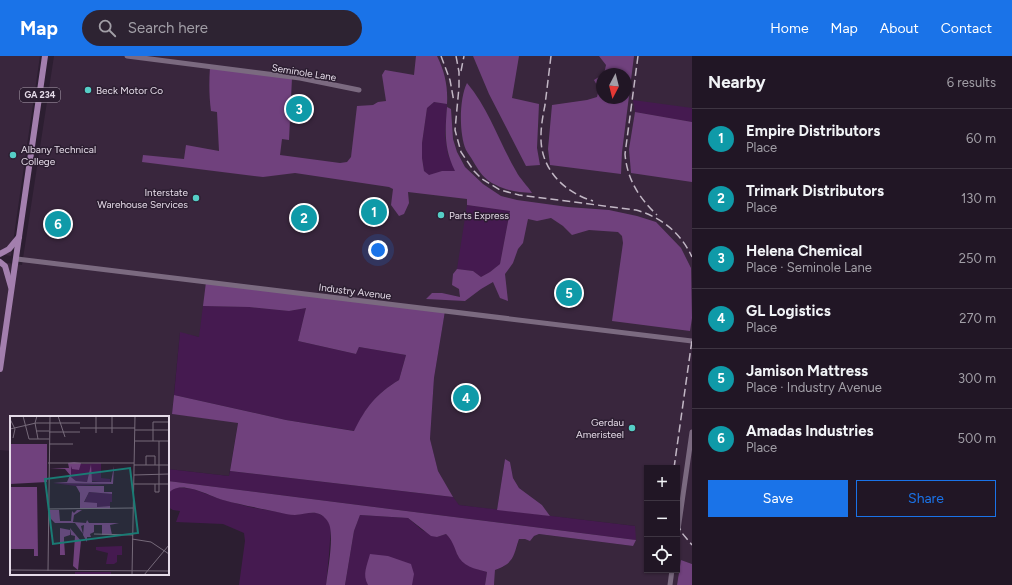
<!DOCTYPE html>
<meta charset="utf-8">
<style>
body{margin:0;font-family:Figtree,sans-serif;background:#2d2332;color:#f1f3f6}
.controls{position:absolute;right:12px;bottom:12px;display:grid;overflow:hidden;border-radius:0px;box-shadow:0 1px 3px #0004}
.controls button{width:36px;height:36px;display:grid;place-items:center;padding:0;border:0;border-bottom:1px solid #3e3542;background:#211625;color:#f1f3f6;font:20px sans-serif}
.compass{position:absolute;left:596px;top:12px;width:36px;height:36px;border-radius:50%;background:#211625;box-shadow:0 1px 3px #0004;rotate:187deg}
.you{position:absolute;left:378px;top:194px;width:14px;height:14px;margin:-10px;border:3px solid #fff;border-radius:50%;background:#1a73e8;box-shadow:0 0 0 6px #1a73e833}
.badge{display:grid;place-items:center;width:26px;height:26px;border-radius:50%;background:#1a73e8;color:#fff;font-size:13px;font-weight:700}
.pin{position:absolute;translate:-50% -50%;border:2px solid #fff;box-shadow:0 1px 4px #0006}
.list{margin:0;padding:0;list-style:none}
h2{display:flex;justify-content:space-between;align-items:center;height:52px;margin:0;padding:0 16px;font-size:17px}
h2 small{font-size:13px;font-weight:400;color:#a29fa7}
.list li{display:grid;grid-template-columns:26px 1fr auto;gap:12px;align-items:center;box-sizing:border-box;height:60px;padding:0 16px;border-top:1px solid #3e3542}
.list b{display:block;font-size:15px;white-space:nowrap}
.list p{margin:0;font-size:13px;white-space:nowrap;color:#a29fa7}
.list em{font-size:13px;font-style:normal;color:#a29fa7}
.actions{display:flex;gap:8px;padding:12px 16px}
.actions a{flex:1;padding:9px 0;border:1px solid #1a73e8;border-radius:0px;text-align:center;font-size:14px;color:#1a73e8}
.actions .main{background:#1a73e8;color:#fff}
.icon{flex:none;width:22px;height:22px;fill:none;stroke:currentColor;stroke-width:2;stroke-linecap:round;stroke-linejoin:round}
.map{position:relative;flex:none;width:692px;height:529px;overflow:hidden}
header{display:flex;align-items:center;gap:24px;box-sizing:border-box;height:56px;padding:0 20px;background:#1a73e8;color:#fff}
header strong{font-size:19px}
nav{display:flex;gap:22px;margin-inline-start:auto;font-size:14px}
.search{width:280px;height:36px;background:#2d2332;display:flex;align-items:center;gap:10px;box-sizing:border-box;padding:0 14px;border-radius:22px;color:#a29fa7;font-size:15px}
main{display:flex}
aside{flex:1;background:#211625}
.map>svg:first-child{display:block}
.built{fill:#39263d;fill-rule:evenodd}
.green{fill:#451a50}
.forest{fill:#70417d}
.lines{fill:none;stroke-linecap:round;stroke-linejoin:round}
.minor{stroke:#7b6a80;stroke-width:5}
.major{stroke:#a37fae;stroke-width:6}
.rail{stroke:#c2b7c5;stroke-width:1.5;stroke-dasharray:8 4;stroke-linecap:butt}
.poi-dot{fill:#55cec6;stroke:#2c1e31;stroke-width:1.5}
.labels{text-anchor:middle;stroke-width:3;stroke-linejoin:round;paint-order:stroke}
.shield{fill:#2c1e31;stroke:#aea2b1;stroke-width:1}
.shield-label{font-size:9px;font-weight:bold;fill:#e5dbe8}
.street-label{font-size:10px;fill:#e5dbe8;stroke:#2c1e31}
.poi-label{font-size:10px;fill:#e5dbe8;stroke:#2c1e31;text-anchor:start}
.inset-road{fill:none;stroke:#766a7a;stroke-width:1}
.view{fill:#1a7b74;fill-opacity:0.15;stroke:#1a7b74;stroke-width:2}
.inset-edge{fill:none;stroke:#e5dbe8;stroke-width:2}
</style>
<header>
<strong>Map</strong>
<div class="search"><svg class="icon" aria-label="search" viewBox="0 0 24 24"><circle cx="10" cy="10" r="6"/><path d="M15 15l6 6"/></svg>Search here</div>
<nav><a>Home</a><a>Map</a><a>About</a><a>Contact</a></nav>
</header>
<main>
<div class="map">
<svg width="692" height="529" viewBox="0 0 692 529">
<rect width="100%" height="100%" fill="#2c1e31"/>
<!-- built -->
<g class="built">
<path d="M0,0H40L11,200L0,198Z"/>
<path d="M54,0H692V508L681,504L677,529H494L495,514L503,511L516,493L519,483H525L539,478L633,490L635,470L550,460L542,449L519,432L513,422L510,406L505,403L497,454L459,449L454,444L438,415L430,383L434,322L445,255L199,281L180,277L172,358L238,366L229,420L168,413V361H11V395L0,394V206L22,209ZM602,18H626V42H602ZM647,412H677V514H647Z"/>
</g>
<!-- green -->
<g class="green">
<path d="M633,44L692,52V66L635,56Z"/>
<path d="M434,46L447,48L445,80L448,99L456,115H442L429,120L424,115L422,102V87L427,52Z"/>
<path d="M467,149L510,155L500,208L490,216L481,221L473,215L457,213Z"/>
<path d="M203,250L249,251L289,255L306,252L298,285L356,298L359,291L406,299L399,324C376,338 366,351 355,375L286,364L174,339L180,276L199,281Z"/>
<path d="M168,413L229,420L230,415L453,441L459,449L635,470L636,484L168,425Z"/>
<path d="M176,431L193,433L220,443L250,451L295,459L306,457H317L325,461L331,470L329,499L326,529H239L245,485L244,477L223,468L176,466L180,455L173,454L168,451C168,441 166,436 176,431Z"/>
<path d="M360,459L408,462L422,474L437,481L446,478L453,486L458,500L477,513L487,516L485,529H345L354,475Z"/>
</g>
<!-- forest -->
<g class="forest">
<path d="M416,0H437C445,16 448,31 447,48L434,46L427,52L422,87V102L424,115L429,119L442,115H455C444,93 445,76 447,51L451,53L453,83L457,96L465,111L483,128L501,140L517,144L568,151L609,154L637,160L656,166L681,192L691,212L692,262L690,275L612,265L623,187L622,180L618,176L589,174L572,179L563,170L551,162L537,165L528,163L523,187L518,193L513,207L505,218L508,245L500,242L493,226L481,233L465,245L426,243L432,237H442L460,241L459,233L452,229L453,218L457,213L473,215L481,221L490,216L500,208L510,155L467,149V143L408,136L409,147L404,158L399,160L391,149L393,133L389,131L295,117L263,121L142,106L143,99L184,103L186,89L219,95L217,56L211,55C209,40 209,26 210,11L292,22L289,84L282,83L280,99L340,107L347,106L351,101L357,50L373,49L378,46L386,45L382,19L385,14L414,19Z"/>
<path d="M473,0H519L512,42L539,48L537,92L540,109L526,110L489,38Z"/>
<path d="M599,0H634L622,96L621,118L550,109L548,93L552,49L587,44L597,41L599,33L594,24L602,19V42H626V18H604L606,9Z"/>
<path d="M467,27C489,53 499,86 516,115C520,123 527,129 532,137C519,136 507,135 496,129C484,124 479,115 473,105C471,101 468,98 466,94C459,78 459,43 467,27Z"/>
<path d="M635,56L692,66V126L631,117L629,93Z"/>
<path d="M206,226L445,255L434,322L430,383L438,415L453,441L230,415L238,367L172,358L174,339L286,364L354,375C366,351 376,338 399,324L406,299L359,291L356,298L298,285L306,252L289,255L249,251L203,250Z"/>
<path d="M505,403L510,406L513,422L519,432L542,449L550,460L497,454Z"/>
<path d="M168,425L636,484L633,490L539,478L534,480L530,485L525,483H519C513,501 514,507 495,514L494,529H485L487,516C475,513 462,510 457,498C454,490 452,484 446,478L437,481L431,480L408,462L360,459L354,475L345,529H326C328,513 333,487 330,471C329,465 323,458 316,457C309,456 302,459 295,459C289,459 283,457 277,456C259,452 241,449 223,444C210,440 176,421 168,439Z"/>
<path d="M370,498L388,500L411,508L414,518L412,529H368C362,518 367,510 370,498Z"/>
<path d="M681,504L692,508V529H677Z"/>
</g>
<g class="lines">
<!-- minor -->
<g class="minor">
<path d="M127,0L300,22L359,34"/>
<path d="M17,203L692,285"/>
<path d="M677,481L692,376"/>
<path d="M670,529L672,514"/>
</g>
<!-- major -->
<g class="major">
<path d="M0,198L9,193L19,181"/>
<path d="M0,206L5,210L11,231"/>
<path d="M0,313L45,0"/>
</g>
<!-- rail -->
<g class="rail">
<path d="M441,0L450,24L454,46"/>
<path d="M456,0L459,16V31L455,74L461,96L474,115L482,123L500,134L519,139L636,154C661,161 681,177 692,201"/>
<path d="M551,0C549,16 547,33 545,49C543,59 541,70 541,80C540,112 563,136 593,145"/>
<path d="M638,0L625,98C627,123 639,142 657,159"/>
<path d="M461,15L464,0"/>
<path d="M674,412L692,284"/>
<path d="M677,467L682,477L692,489"/>
</g>
</g>
<!-- markers -->
<g class="poi-dot">
<circle cx="88" cy="34" r="4"/>
<circle cx="13" cy="99" r="4"/>
<circle cx="196" cy="142" r="4"/>
<circle cx="441" cy="159" r="4"/>
<circle cx="632" cy="372" r="4"/>
</g>
<g class="labels">
<!-- shield labels -->
<rect class="shield" x="20" y="32" width="40" height="14" rx="3"/>
<g class="shield-label">
<text x="40" y="42">GA 234</text>
</g>
<!-- street labels -->
<g class="street-label">
<text transform="translate(304 16) rotate(9)" y="4">Seminole Lane</text>
<text transform="translate(355 235) rotate(7)" y="4">Industry Avenue</text>
</g>
<!-- poi labels -->
<g class="poi-label">
<text x="96" y="38">Beck Motor Co</text>
<text x="21" y="97">Albany Technical<tspan x="21" dy="12">College</tspan></text>
<text x="188" y="140" text-anchor="end">Interstate<tspan x="188" dy="12">Warehouse Services</tspan></text>
<text x="449" y="163">Parts Express</text>
<text x="624" y="370" text-anchor="end">Gerdau<tspan x="624" dy="12">Ameristeel</tspan></text>
</g>
</g>
<!-- overview -->
<g transform="translate(10 360)">
<rect width="159" height="159" fill="#2c1e31"/>
<path d="M91,47V62L100,63V67L81,65V48L77,66L66,65L61,61V50L68,54L70,48ZM43,67L102,68L66,70ZM79,76L102,78V86H100V90L87,91V87H74ZM112,130V139H107V146L104,148H96L98,137L86,134V131ZM65,156H101V159H65Z" fill="#451a50"/>
<path d="M0,28H37V66L0,68ZM64,46L71,47L69,54L62,53L61,50V61L66,65L77,66L81,48L82,66H101L104,50L103,68L43,67L57,66L60,59L55,53L40,52H59L58,47ZM66,70H94V76H102V78L79,76L74,86L87,87V91L100,90V93H70V77ZM0,71H27L28,140H24V133H0ZM39,94H49L50,105H61L62,95L64,97L67,94H72L64,99L63,106L76,107L77,104L79,107H109L100,109L102,119H92V109H84V116L80,118L81,121H77V126L73,119L74,109L71,110L73,118L65,107H45L40,102ZM50,112L60,114V119L54,121V124L55,139H50ZM60,112L71,125L68,154L63,150L65,120L61,119Z" fill="#70417d"/>
<path class="inset-road" d="M13,0L19,23H39M27,0L25,7L28,23M48,0L55,21M86,0V17M102,0V17M0,3L5,13L3,22M70,12H125M0,13L26,7H70M125,14H159M26,15H39M39,16H70M125,25H159M143,25V6H159M39,28H63M38,47H124M124,49H159M136,49V40H145V49M124,59L159,58M124,68H159M145,68V76H149V25M38,93L123,92M84,118L123,119M122,123L141,126L159,138M0,154L159,155M38,155L40,0M122,159L125,0M134,159L159,129"/>
<path class="view" d="M120,52L128,117L43,128L35,63Z"/>
<rect width="159" height="159" class="inset-edge"/>
</g>
</svg>
<div class="controls">
<button>+</button>
<button>−</button>
<button><svg class="icon" aria-label="locate" viewBox="0 0 24 24"><circle cx="12" cy="12" r="6"/><path d="M12 2v4M12 18v4M2 12h4M18 12h4"/></svg></button>
</div>
<svg class="compass" viewBox="-18 -18 36 36"><path d="M0-13l5 13h-10z" fill="#e53935"/><path d="M0 13l5-13h-10z" fill="#a29fa7"/></svg>
<div class="you"></div>
<div class="pin badge" style="left:374px;top:156px;background:#0f9aa8">1</div>
<div class="pin badge" style="left:304px;top:162px;background:#0f9aa8">2</div>
<div class="pin badge" style="left:299px;top:53px;background:#0f9aa8">3</div>
<div class="pin badge" style="left:466px;top:342px;background:#0f9aa8">4</div>
<div class="pin badge" style="left:569px;top:237px;background:#0f9aa8">5</div>
<div class="pin badge" style="left:58px;top:168px;background:#0f9aa8">6</div>
</div>
<aside>
<h2>Nearby<small>6 results</small></h2>
<ul class="list">
<li><span class="badge" style="background:#0f9aa8">1</span><div><b>Empire Distributors</b><p>Place</p></div><em>60 m</em></li>
<li><span class="badge" style="background:#0f9aa8">2</span><div><b>Trimark Distributors</b><p>Place</p></div><em>130 m</em></li>
<li><span class="badge" style="background:#0f9aa8">3</span><div><b>Helena Chemical</b><p>Place · Seminole Lane</p></div><em>250 m</em></li>
<li><span class="badge" style="background:#0f9aa8">4</span><div><b>GL Logistics</b><p>Place</p></div><em>270 m</em></li>
<li><span class="badge" style="background:#0f9aa8">5</span><div><b>Jamison Mattress</b><p>Place · Industry Avenue</p></div><em>300 m</em></li>
<li><span class="badge" style="background:#0f9aa8">6</span><div><b>Amadas Industries</b><p>Place</p></div><em>500 m</em></li>
</ul>
<div class="actions"><a class="main">Save</a><a>Share</a></div>
</aside>
</main>
